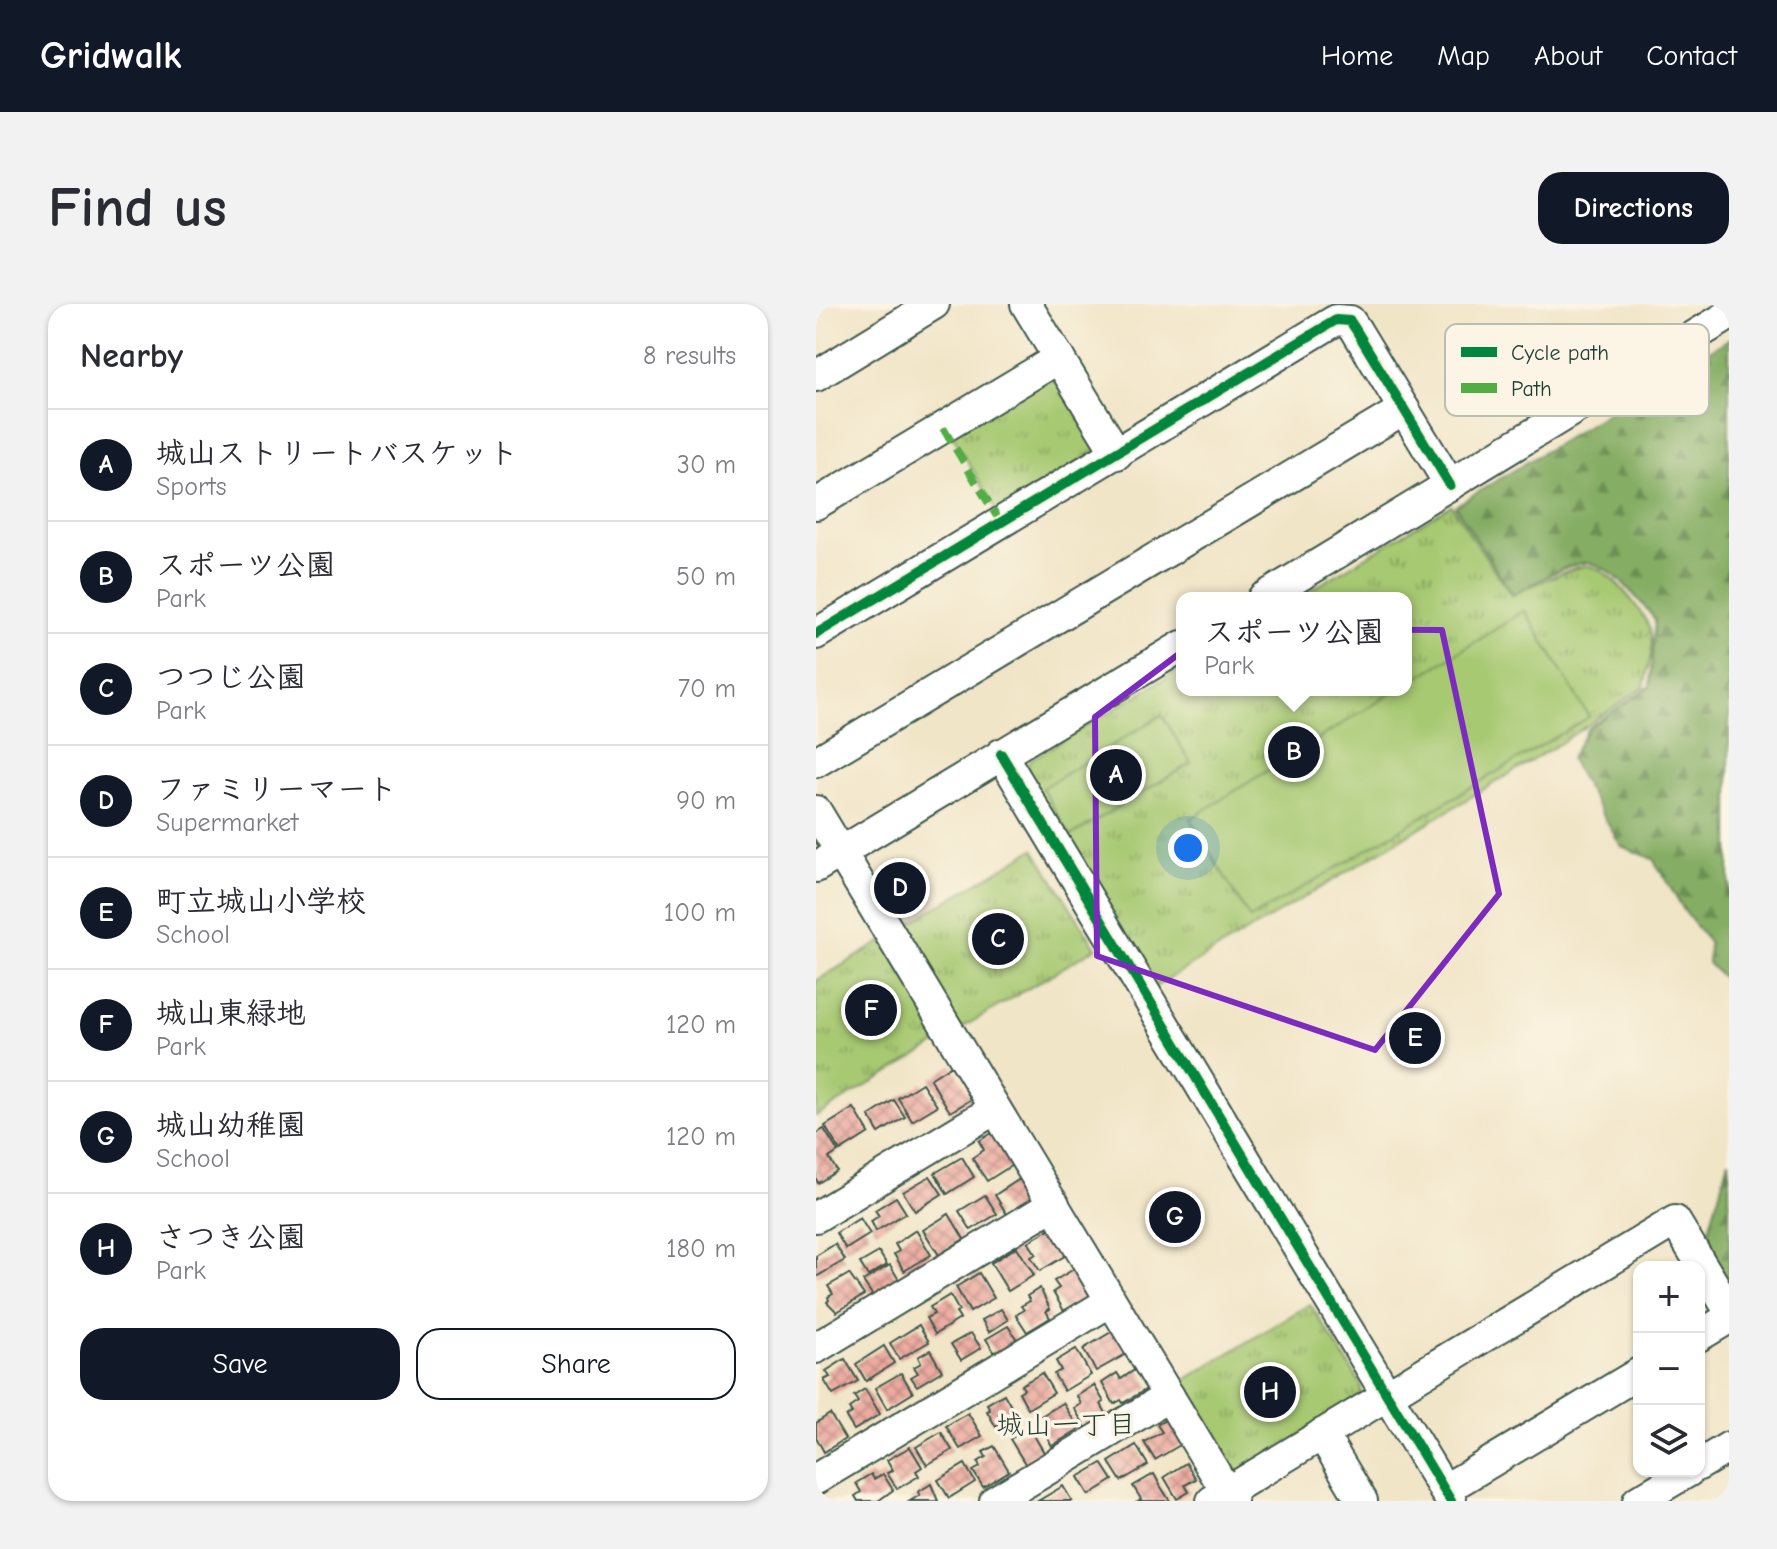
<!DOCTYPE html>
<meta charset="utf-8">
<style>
body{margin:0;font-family:"Comic Neue","Klee One",sans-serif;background:#f2f2f3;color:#2b2b33}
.controls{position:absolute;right:24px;bottom:24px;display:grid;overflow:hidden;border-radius:16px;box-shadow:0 2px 6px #0004}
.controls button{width:72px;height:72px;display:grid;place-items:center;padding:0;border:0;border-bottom:2px solid #e1e1e2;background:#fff;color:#2b2b33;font:40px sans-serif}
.you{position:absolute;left:372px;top:544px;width:28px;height:28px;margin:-20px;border:6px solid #fff;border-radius:50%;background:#1a73e8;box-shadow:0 0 0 12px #1a73e833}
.badge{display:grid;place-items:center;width:52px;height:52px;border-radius:50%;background:#111827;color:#fff;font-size:26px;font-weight:700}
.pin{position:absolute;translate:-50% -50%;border:4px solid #fff;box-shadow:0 2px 8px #0006}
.popup{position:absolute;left:360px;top:288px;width:236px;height:104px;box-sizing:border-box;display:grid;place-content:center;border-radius:16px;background:#fff;filter:drop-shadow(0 2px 6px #0005);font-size:26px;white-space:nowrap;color:#7c7c81}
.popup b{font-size:30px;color:#2b2b33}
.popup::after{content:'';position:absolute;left:50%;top:100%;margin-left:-16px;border:16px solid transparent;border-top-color:#fff}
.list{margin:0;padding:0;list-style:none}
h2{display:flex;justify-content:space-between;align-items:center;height:104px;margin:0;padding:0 32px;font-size:34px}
h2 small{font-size:26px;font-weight:400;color:#7c7c81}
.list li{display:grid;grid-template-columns:52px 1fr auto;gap:24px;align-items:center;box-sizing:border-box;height:112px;padding:0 32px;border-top:2px solid #e1e1e2}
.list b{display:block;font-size:30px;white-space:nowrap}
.list p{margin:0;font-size:26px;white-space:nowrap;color:#7c7c81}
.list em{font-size:26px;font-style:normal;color:#7c7c81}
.actions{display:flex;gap:16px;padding:24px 32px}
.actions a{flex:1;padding:18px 0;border:2px solid #111827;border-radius:24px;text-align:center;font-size:28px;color:#111827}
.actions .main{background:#111827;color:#fff}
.icon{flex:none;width:44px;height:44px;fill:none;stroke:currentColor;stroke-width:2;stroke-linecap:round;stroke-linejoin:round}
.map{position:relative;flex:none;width:913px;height:1197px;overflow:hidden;border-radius:24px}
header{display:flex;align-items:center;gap:48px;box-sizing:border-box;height:112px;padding:0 40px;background:#111827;color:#fff}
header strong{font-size:38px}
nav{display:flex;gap:44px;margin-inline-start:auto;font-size:28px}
.intro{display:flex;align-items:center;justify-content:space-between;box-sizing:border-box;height:192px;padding:0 48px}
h1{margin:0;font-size:56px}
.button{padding:20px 36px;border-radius:24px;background:#111827;color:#fff;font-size:28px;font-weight:700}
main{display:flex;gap:48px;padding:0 48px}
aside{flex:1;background:#fff;border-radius:24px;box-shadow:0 2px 6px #0004}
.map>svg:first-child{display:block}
.grass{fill:url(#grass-tufts);stroke:#638353;stroke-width:2}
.forest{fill:url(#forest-firs);stroke:#52754c;stroke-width:2}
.pitch{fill:#a7c972;stroke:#638353;stroke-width:2}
.building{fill:url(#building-cross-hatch)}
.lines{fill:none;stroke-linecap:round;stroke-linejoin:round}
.minor-casing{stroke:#3e564a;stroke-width:34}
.minor{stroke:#fff;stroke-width:30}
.quiet{stroke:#52ad45;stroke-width:8;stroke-dasharray:16 8;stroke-linecap:butt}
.cycleway-casing{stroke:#fcf5e5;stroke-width:15}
.cycleway{stroke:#00873e;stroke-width:10}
.marked{fill:none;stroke:#7b2cbf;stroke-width:6;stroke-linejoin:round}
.labels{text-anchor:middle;stroke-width:7;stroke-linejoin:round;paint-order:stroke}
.neighbourhood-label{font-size:28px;fill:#1f3d34;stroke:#fcf5e5}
.key{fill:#fcf5e5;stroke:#babeb0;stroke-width:2}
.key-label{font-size:22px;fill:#1f3d34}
</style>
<header>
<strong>Gridwalk</strong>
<nav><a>Home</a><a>Map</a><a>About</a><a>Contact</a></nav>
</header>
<div class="intro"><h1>Find us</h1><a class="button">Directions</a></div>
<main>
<aside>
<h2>Nearby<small>8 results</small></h2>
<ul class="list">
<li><span class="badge">A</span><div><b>城山ストリートバスケット</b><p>Sports</p></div><em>30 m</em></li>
<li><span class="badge">B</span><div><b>スポーツ公園</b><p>Park</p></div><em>50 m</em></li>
<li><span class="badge">C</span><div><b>つつじ公園</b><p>Park</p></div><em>70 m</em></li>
<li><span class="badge">D</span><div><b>ファミリーマート</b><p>Supermarket</p></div><em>90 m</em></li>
<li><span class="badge">E</span><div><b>町立城山小学校</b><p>School</p></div><em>100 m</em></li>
<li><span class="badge">F</span><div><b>城山東緑地</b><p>Park</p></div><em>120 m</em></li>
<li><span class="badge">G</span><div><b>城山幼稚園</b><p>School</p></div><em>120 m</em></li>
<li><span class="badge">H</span><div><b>さつき公園</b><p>Park</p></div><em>180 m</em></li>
</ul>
<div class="actions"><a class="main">Save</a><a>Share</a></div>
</aside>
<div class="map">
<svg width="913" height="1197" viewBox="0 0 913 1197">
<defs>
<pattern id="grass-tufts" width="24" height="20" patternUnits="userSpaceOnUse" patternTransform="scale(2)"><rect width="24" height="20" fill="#a7c972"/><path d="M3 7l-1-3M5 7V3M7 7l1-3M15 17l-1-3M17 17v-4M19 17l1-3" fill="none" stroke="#87a45e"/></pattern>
<pattern id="forest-firs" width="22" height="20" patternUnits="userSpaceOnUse" patternTransform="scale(2)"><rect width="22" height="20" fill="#85ad64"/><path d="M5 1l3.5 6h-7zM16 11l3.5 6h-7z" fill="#6c8e53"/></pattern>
<pattern id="building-cross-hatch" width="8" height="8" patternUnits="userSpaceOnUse" patternTransform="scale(2)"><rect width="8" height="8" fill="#edaba0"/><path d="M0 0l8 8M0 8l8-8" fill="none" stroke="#bf8c83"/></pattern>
</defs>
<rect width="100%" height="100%" fill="#fcf5e5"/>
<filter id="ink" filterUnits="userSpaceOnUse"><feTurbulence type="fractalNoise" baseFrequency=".0125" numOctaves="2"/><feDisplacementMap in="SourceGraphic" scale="16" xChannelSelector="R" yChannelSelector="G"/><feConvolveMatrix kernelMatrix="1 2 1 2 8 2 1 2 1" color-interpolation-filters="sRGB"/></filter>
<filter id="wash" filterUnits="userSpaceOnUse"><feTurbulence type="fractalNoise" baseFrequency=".006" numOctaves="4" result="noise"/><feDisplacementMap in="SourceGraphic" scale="32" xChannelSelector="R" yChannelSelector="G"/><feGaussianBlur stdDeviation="1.8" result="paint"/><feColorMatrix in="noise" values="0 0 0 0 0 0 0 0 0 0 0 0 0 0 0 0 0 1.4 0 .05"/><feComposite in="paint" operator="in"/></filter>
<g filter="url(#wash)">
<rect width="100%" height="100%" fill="#f1e5c7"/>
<!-- grass -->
<g class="grass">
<path d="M235,69L285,143L183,210L135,129Z"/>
<path d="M635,201L695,291C711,285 758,261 771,262C791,262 830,309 834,327C839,345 831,365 828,383L743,440L339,683L208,469L214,456L366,364V386H590V294H482Z"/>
<path d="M218,545L280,644L144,725L84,625Z"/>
<path d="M67,637L127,736L0,812V677Z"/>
<path d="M494,1000L545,1080V1095L422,1169H413L359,1082Z"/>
</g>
<!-- forest -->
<g class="forest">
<path d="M913,35V680L892,659L893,639L869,608L837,555L805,542L754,455L772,424L834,382L839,315C824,298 791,255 767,259C742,263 719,280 697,291L639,202Z"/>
<path d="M913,856V984L888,942Z"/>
</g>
<!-- pitch -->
<g class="pitch">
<path d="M709,307L773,413L434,615L374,515L581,386H590V381Z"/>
<path d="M346,411L375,459L254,532L226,484Z"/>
</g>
<g id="blocks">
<!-- building -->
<g class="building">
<path d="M136,761L156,795L134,808L114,775Z"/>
<path d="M106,779L121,802L96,817L82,794Z"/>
<path d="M78,796L89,813L63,829L53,812Z"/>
<path d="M38,804L53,829L24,847L9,822Z"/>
<path d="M8,825L22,848L13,854L21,867L2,879L0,875V830Z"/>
<path d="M181,826L201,858L171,877L156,854L168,846L163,837Z"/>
<path d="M146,853L158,873L131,890L119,869Z"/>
<path d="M114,872L126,890L99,907L87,888Z"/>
<path d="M207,873L220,894L192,912L179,891Z"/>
<path d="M169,891L181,910L155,926L143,907Z"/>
<path d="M80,893L90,909L60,927L55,917L63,912L59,906Z"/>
<path d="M133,910L148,935L123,951L107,926Z"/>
<path d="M44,914L54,930L30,945L20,929Z"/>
<path d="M237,923L252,950L224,967L215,953L220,950L212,938Z"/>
<path d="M100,926L115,951L88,967L78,950L83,947L79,940Z"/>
<path d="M19,940L29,956L0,973V952Z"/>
<path d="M201,943L218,971L192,987L175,959Z"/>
<path d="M63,948L71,961L52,972L44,959Z"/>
<path d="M74,961L83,976L57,992L47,977Z"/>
<path d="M258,965L274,992L248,1007L237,988L243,984L238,977Z"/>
<path d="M163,969L178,994L154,1008L140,983Z"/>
<path d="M33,970L48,991L21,1008L11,998L13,996L12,993L17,990L12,982Z"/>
<path d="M224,984L234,1005L230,1007L234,1014L211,1028L200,1011L208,1006L205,1002L214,997L211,992Z"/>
<path d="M134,991L143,1007L140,1009L144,1015L119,1030L110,1014L118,1010L114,1003Z"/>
<path d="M185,1005L192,1016L173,1028L166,1016Z"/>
<path d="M103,1021L113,1038L83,1055L74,1039Z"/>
<path d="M192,1022L201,1036L179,1049L170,1035Z"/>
<path d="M297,1027L310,1050L280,1067L267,1045Z"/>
<path d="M155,1029L165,1044L145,1056L135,1040Z"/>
<path d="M68,1042L78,1059L50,1077L40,1060Z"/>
<path d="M260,1045L275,1071L248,1087L238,1070L245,1066L240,1057Z"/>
<path d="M114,1046L126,1067L101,1082L95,1073L102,1069L98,1063L105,1059L102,1053Z"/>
<path d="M29,1055L42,1077L17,1091L8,1076L14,1073L10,1067Z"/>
<path d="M323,1063L334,1083L307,1099L305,1096L298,1100L286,1079L301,1069L305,1075Z"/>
<path d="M85,1069L97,1089L71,1105L59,1084Z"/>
<path d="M226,1069L238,1089L212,1105L203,1088L208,1085L205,1081Z"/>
<path d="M278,1081L288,1098L285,1100L291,1111L270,1124L258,1104L265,1100L261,1092Z"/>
<path d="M49,1085L64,1110L38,1126L30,1113L36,1109L33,1104L42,1098L38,1092Z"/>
<path d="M188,1090L200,1111L180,1123L171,1107L174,1106L171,1100Z"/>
<path d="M247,1099L263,1125L236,1142L226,1124L230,1121L225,1112Z"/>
<path d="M152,1109L166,1132L144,1145L130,1122Z"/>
<path d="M14,1110L29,1135L8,1148L0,1133V1119Z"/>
<path d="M354,1113L369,1138L339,1156L328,1138L346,1128L341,1121Z"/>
<path d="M213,1123L230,1152L211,1163L194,1135Z"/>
<path d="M125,1128L136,1146L111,1161L100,1143Z"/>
<path d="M320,1141L332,1161L305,1177L293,1158Z"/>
<path d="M178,1142L193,1167L167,1183L157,1167L164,1163L162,1158L170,1153L167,1148Z"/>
<path d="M94,1143L106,1163L100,1167L103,1172L81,1185L71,1169L77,1166L71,1156Z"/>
<path d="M286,1159L297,1176L273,1191L262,1173Z"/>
<path d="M370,1159L380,1175L369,1181L373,1188L361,1195L348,1173Z"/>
<path d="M149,1160L159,1178L133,1194L122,1176Z"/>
<path d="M55,1170L58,1175L67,1170L77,1186L62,1197H42L39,1192L45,1188L40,1179Z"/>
<path d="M338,1170L345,1183L354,1197H322L325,1195L317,1182Z"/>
<path d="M115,1180L122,1197H94L104,1191L102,1188Z"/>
<path d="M247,1182L256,1197H222Z"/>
</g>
</g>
</g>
<g filter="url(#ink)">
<use href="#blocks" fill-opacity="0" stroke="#3e564a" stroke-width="2"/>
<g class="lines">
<!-- minor casing -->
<g class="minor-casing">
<g id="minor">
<path d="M210,0L301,150"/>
<path d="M0,72L118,0"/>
<path d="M0,200L243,54"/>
<path d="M447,294L913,11"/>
<path d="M0,330L520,16L534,17L540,26L634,181"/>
<path d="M185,450L635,1197"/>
<path d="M0,458L588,105"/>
<path d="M0,507L416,1197"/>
<path d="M0,563L366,342"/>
<path d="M0,913L179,805"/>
<path d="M883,1032L913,1014"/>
<path d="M0,1044L238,900"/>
<path d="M506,1130L546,1197"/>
<path d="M883,1161L913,1143"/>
<path d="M0,1175L295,997"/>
<path d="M628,1186L823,1069"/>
<path d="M179,1197L353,1092"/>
<path d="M396,1197L859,917L913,1006"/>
<path d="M822,1197L873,1167"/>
</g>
</g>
<!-- minor -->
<use href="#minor" class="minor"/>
<!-- quiet -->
<path class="quiet" d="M127,124L185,219"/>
<!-- cycleway casing -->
<g class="cycleway-casing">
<g id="cycleway">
<path d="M0,330L520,16L534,17L540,26L634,181"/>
<path d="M185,450L635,1197"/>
</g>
</g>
<!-- cycleway -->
<use href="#cycleway" class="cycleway"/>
</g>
</g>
<!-- marked area -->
<path class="marked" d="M396,325L626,326L683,590L559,746L281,652L279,413Z"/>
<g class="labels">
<!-- neighbourhood labels -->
<g class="neighbourhood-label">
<text x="250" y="1130">城山一丁目</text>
</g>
</g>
<!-- legend -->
<rect x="629" y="20" width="264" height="92" rx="12" class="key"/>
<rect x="645" y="43" width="36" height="10" fill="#00873e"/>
<rect x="645" y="79" width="36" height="10" fill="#52ad45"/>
<g class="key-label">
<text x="695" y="56">Cycle path</text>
<text x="695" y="92">Path</text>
</g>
</svg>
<div class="controls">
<button>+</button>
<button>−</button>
<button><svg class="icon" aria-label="layers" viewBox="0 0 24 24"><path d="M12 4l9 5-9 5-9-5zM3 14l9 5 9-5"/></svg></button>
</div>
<div class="you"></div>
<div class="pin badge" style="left:300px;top:471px">A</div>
<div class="pin badge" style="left:478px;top:448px">B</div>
<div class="popup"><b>スポーツ公園</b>Park</div>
<div class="pin badge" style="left:182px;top:635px">C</div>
<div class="pin badge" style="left:84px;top:584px">D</div>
<div class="pin badge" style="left:599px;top:734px">E</div>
<div class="pin badge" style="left:55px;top:706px">F</div>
<div class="pin badge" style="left:359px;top:913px">G</div>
<div class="pin badge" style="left:454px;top:1088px">H</div>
</div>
</main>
